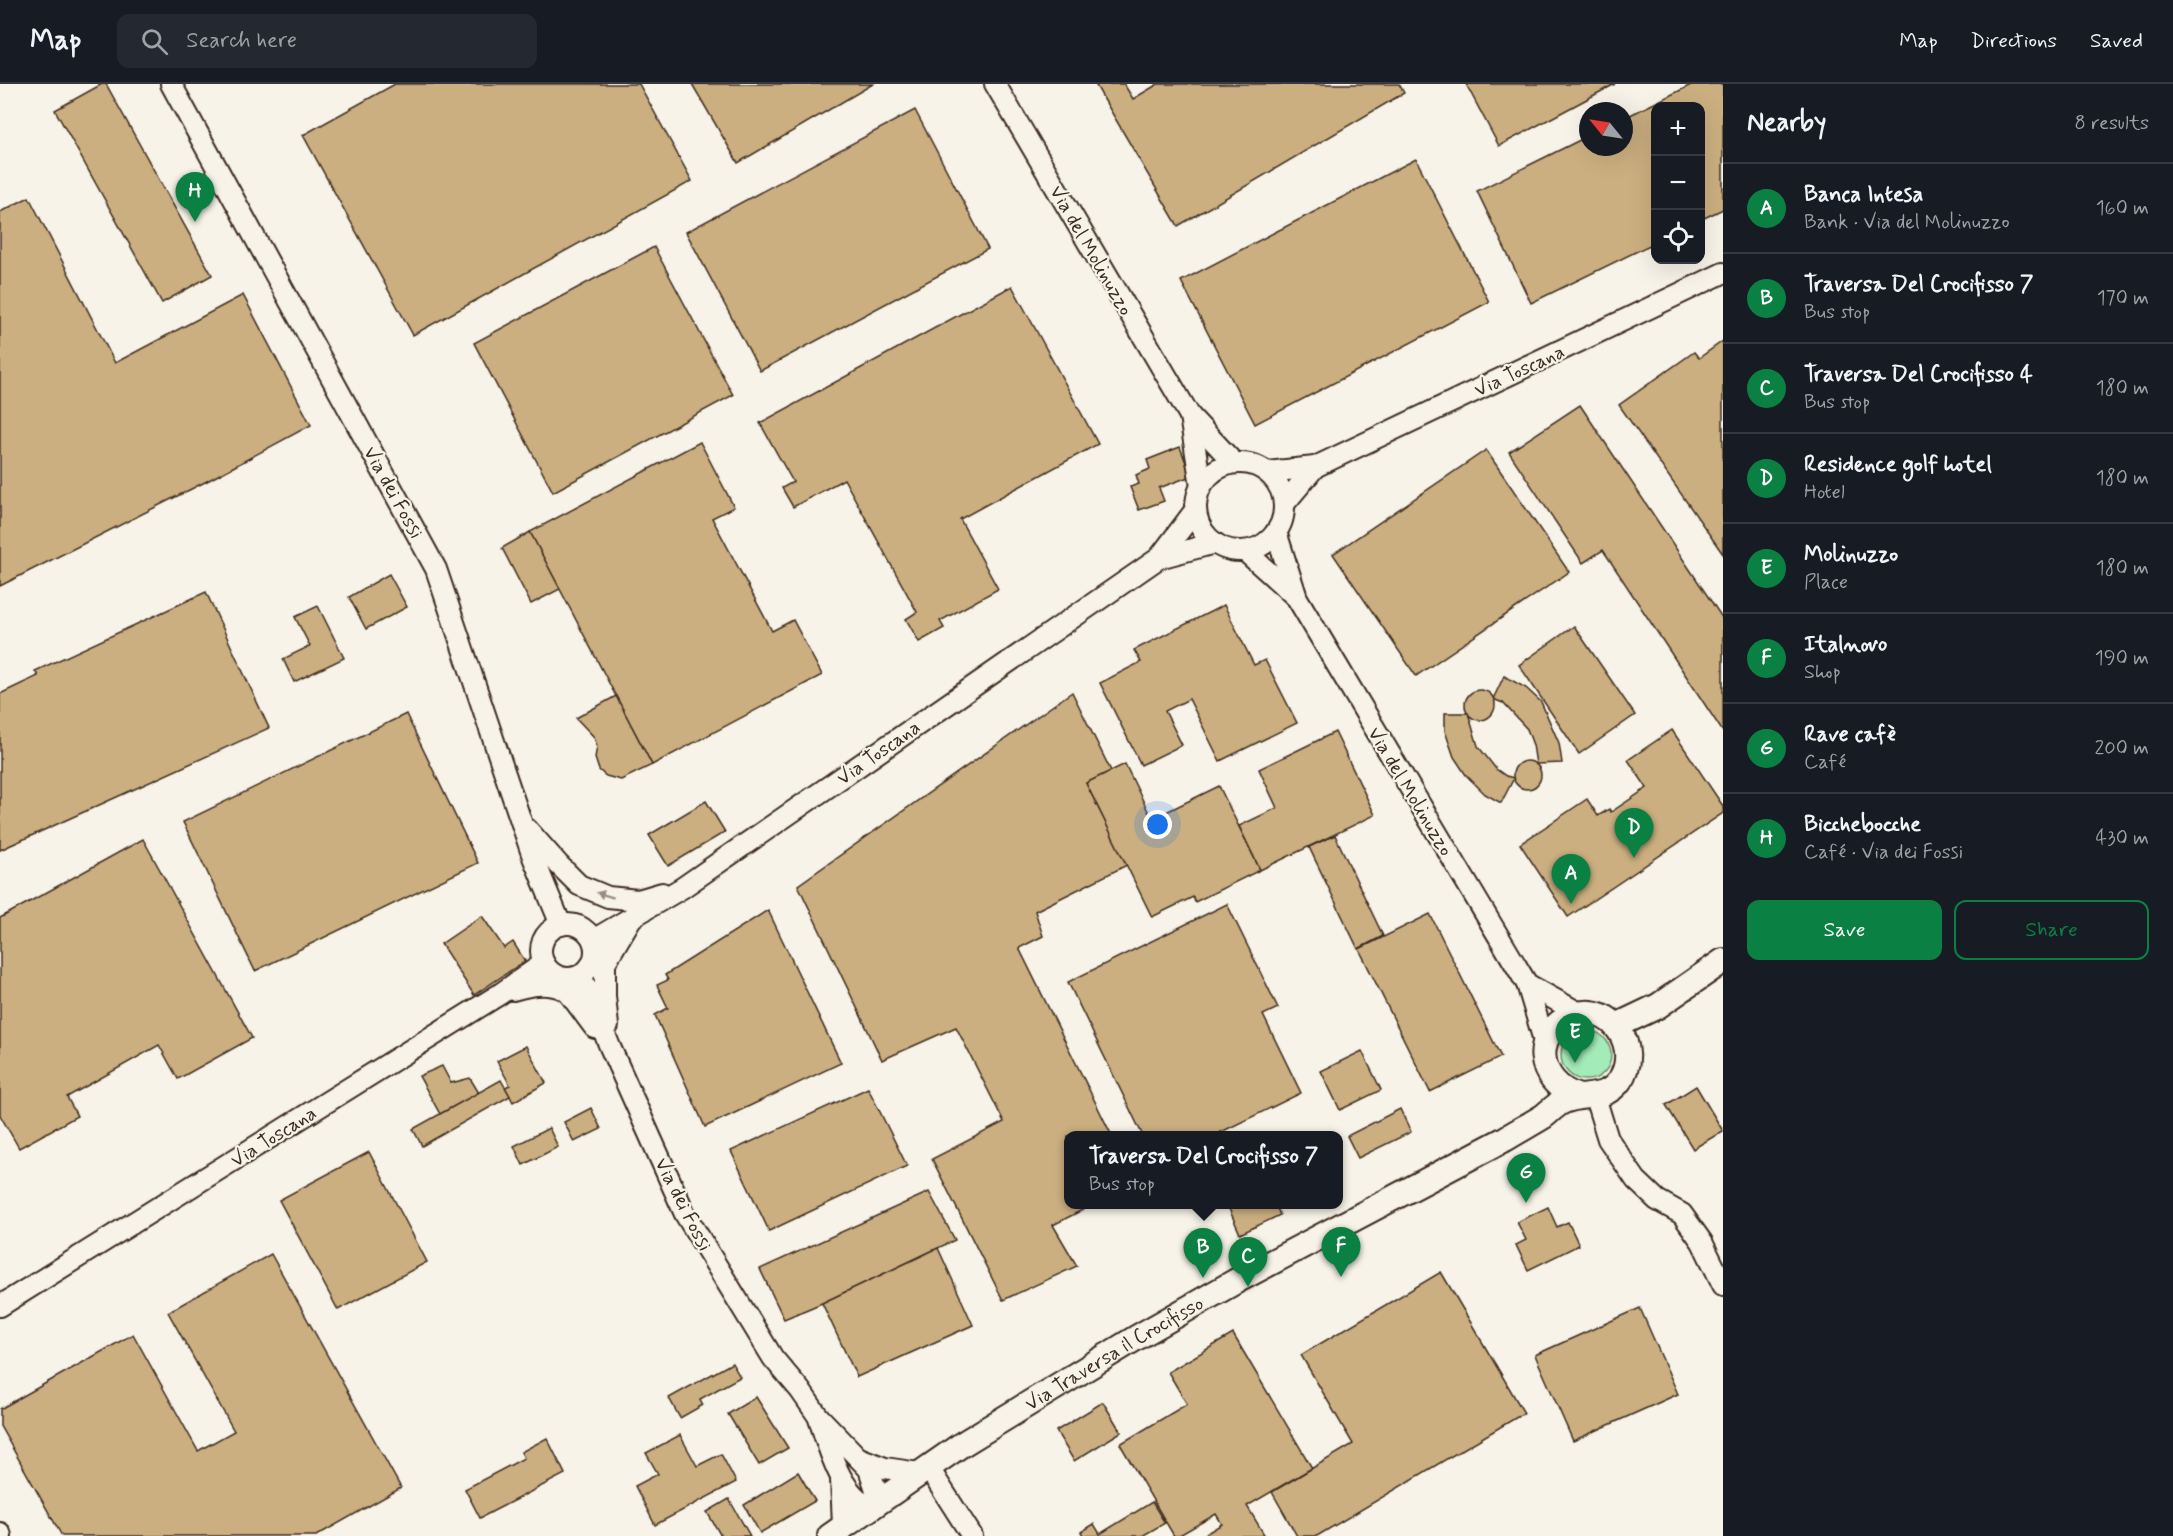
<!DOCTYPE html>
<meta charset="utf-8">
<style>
body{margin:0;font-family:Mynerve,sans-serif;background:#242831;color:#f1f3f6}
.controls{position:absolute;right:18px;top:18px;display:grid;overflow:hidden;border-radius:12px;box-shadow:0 6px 24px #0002}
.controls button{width:54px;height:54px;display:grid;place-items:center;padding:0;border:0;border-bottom:2px solid #363941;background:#171b24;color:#f1f3f6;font:30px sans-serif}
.compass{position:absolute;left:1579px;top:18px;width:54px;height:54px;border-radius:50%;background:#171b24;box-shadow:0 6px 24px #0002;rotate:300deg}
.you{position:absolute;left:1158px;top:741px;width:21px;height:21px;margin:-15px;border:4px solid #fff;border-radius:50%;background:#1a73e8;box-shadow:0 0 0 9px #1a73e833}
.badge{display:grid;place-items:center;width:39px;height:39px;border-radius:50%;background:#0b8043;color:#fff;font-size:20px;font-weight:700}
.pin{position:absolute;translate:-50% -50px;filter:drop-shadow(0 2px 3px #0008)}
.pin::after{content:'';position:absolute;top:32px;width:21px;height:18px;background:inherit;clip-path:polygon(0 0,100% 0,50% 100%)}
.popup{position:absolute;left:1064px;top:1047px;width:279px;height:78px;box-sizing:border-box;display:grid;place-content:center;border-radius:12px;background:#171b24;filter:drop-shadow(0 2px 4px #0005);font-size:20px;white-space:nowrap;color:#9ea1a6}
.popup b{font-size:22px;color:#f1f3f6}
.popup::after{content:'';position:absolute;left:50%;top:100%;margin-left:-12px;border:12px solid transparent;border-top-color:#171b24}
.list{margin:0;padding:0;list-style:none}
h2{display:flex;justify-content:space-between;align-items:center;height:78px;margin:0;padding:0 24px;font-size:26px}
h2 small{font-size:20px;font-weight:400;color:#9ea1a6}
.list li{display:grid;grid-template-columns:39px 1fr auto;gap:18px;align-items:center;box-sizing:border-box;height:90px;padding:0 24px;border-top:2px solid #363941}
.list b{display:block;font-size:22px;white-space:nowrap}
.list p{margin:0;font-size:20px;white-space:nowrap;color:#9ea1a6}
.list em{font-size:20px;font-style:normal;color:#9ea1a6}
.actions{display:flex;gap:12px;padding:18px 24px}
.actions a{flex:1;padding:14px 0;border:2px solid #0b8043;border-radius:12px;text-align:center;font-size:21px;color:#0b8043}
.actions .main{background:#0b8043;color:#fff}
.icon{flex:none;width:33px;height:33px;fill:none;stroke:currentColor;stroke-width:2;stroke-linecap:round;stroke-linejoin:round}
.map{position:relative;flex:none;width:1723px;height:1452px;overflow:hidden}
header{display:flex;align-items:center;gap:36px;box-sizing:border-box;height:84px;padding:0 30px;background:#171b24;border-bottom:2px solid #363941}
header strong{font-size:28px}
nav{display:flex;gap:33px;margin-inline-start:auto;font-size:21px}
.search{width:420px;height:54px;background:#242831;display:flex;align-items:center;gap:15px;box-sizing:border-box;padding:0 21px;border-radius:12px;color:#9ea1a6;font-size:22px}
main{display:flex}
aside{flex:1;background:#171b24}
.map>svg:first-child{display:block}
.green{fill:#a3ebb8;stroke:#6f8a6b;stroke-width:1.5}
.building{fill:#cbaf80;stroke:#3b2a1e;stroke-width:1.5}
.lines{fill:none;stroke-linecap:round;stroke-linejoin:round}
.minor-casing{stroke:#3b2a1e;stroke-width:24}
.tertiary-casing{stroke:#3b2a1e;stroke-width:28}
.minor{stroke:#f7f3e8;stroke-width:20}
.tertiary{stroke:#f7f3e8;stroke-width:24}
.oneway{fill:#998e83}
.labels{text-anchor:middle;stroke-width:4.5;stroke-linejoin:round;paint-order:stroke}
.street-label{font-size:20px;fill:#3b2a1e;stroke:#f7f3e8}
</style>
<header>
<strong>Map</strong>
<div class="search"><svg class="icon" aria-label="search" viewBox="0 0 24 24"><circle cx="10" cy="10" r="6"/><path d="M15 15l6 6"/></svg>Search here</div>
<nav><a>Map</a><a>Directions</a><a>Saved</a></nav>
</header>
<main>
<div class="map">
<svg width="1723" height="1452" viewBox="0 0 1723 1452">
<rect width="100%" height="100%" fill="#f7f3e8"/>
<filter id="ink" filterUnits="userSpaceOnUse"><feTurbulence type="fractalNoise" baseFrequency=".0167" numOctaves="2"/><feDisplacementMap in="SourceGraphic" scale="12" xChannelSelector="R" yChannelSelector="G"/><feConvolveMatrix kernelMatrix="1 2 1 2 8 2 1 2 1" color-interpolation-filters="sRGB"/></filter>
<g filter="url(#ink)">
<!-- green -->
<circle class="green" cx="1586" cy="971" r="25"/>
<!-- building -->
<g class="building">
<path d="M102,0H106L212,191L162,219L55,26Z"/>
<path d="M395,0H639L692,97L413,251L303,51Z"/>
<path d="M692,0H873L738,79Z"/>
<path d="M1095,0H1124L1133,15L1158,0H1399L1404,9L1178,142Z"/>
<path d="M1466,0H1615L1499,62Z"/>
<path d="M1693,0H1723V125L1700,136V22H1656V158L1531,219L1477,107L1588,52V63H1624V34Z"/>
<path d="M915,26L988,165L760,287L686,148Z"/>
<path d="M1416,75L1489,218L1255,340L1181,197Z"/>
<path d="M29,113L115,279L243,211L311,341L209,396L0,502V128Z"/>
<path d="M654,163L733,311L553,408L474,259Z"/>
<path d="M1012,202L1098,360L960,435L998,505L940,537L944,544L919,558L906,535L917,528L844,395L793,423L782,404L793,398L760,339Z"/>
<path d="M1723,257V470L1619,321L1694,268L1699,274Z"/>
<path d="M1580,321L1723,535V648L1603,466L1583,479L1509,368Z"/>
<path d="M700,358L734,423L712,434L772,547L793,536L822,591L652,681L530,448Z"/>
<path d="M1180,363L1191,392L1159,404L1164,417L1139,426L1130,403L1139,400L1136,391L1150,385L1147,376Z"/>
<path d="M1486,366L1569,488L1416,592L1333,470Z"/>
<path d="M530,448L560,505L531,520L502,464Z"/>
<path d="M389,490L407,523L366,545L349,513Z"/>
<path d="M206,508L269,644L0,766V610L38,592L35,587Z"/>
<path d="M1224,521L1254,581L1265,576L1297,639L1220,677L1189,615L1165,627L1182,661L1141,681L1100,599L1141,578L1134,566Z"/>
<path d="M318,522L344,574L294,598L283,575L310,562L295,533Z"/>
<path d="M1574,542L1635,631L1579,670L1519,581Z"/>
<path d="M1504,592L1526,604L1541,618L1559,659L1562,679L1536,680L1533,661L1527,645L1503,619L1493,615Z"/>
<circle cx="1480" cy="621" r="15"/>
<path d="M1072,608L1111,687L1086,699L1127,781L1035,827L1043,852L1019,864L1112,1052H1068V1120H1094L1053,1141L1077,1182L1003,1216L932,1075L1004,1038L956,943L882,976L798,801Z"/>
<path d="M616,612L652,681L621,696L606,692L599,686L595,674L597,662L594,653L576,634Z"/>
<path d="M1445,629H1468L1478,662L1496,685L1506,692L1514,694L1501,719L1485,710L1466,691L1454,673L1445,647Z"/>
<path d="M406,630L478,779L255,887L183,738Z"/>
<path d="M1672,646L1723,722V729L1568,833L1520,760L1587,715L1598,732L1609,725L1611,728L1647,704L1628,676Z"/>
<path d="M1335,648L1375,731L1260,786L1239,742L1277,724L1259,685Z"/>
<circle cx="1527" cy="691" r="14"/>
<path d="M1125,680L1152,735L1219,702L1260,786L1195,818L1193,813L1152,833L1086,699Z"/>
<path d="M706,717L725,748L668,782L649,751Z"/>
<path d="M1335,751L1383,852L1358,865L1309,763Z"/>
<path d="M143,755L252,954L178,995L159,961L67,1013L77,1032L19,1064L0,1031V834Z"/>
<path d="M1227,820L1278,924L1263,931L1301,1009L1213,1052H1143L1068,898Z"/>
<path d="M768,826L841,979L705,1043L655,931L668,924L657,901L668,896L665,891Z"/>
<path d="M1430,830L1501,973L1430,1008L1359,865Z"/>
<path d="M482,832L504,864L513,858L525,877L474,911L441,860Z"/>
<path d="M526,962L546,999L513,1018L505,1003L510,1001L497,977Z"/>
<path d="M1362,967L1381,1006L1340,1026L1321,987Z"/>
<path d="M442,982L451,999L470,994L479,1009L440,1030L419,992Z"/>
<path d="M501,996L510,1012L422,1062L413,1045Z"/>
<path d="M1696,1002L1723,1047L1693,1065L1666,1021Z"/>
<path d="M868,1004L907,1082L769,1147L731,1067Z"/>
<path d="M591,1024L601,1045L574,1058L564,1038Z"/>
<path d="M1400,1025L1411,1048L1358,1074L1347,1052Z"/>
<path d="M549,1044L558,1063L523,1081L514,1062Z"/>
<path d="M369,1068L427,1178L338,1226L279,1116Z"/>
<path d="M929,1108L955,1156L822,1219L784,1235L760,1185Z"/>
<path d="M1227,1120H1275L1280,1131L1240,1150Z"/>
<path d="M1548,1123L1557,1143L1568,1138L1579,1161L1528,1186L1516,1161L1526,1156L1517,1138Z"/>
<path d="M938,1164L973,1241L857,1293L822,1219Z"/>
<path d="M271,1170L401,1404L316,1452H62L0,1342V1325L133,1250L198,1367L234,1347L168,1228Z"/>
<path d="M1441,1188L1524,1329L1317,1452H1297L1272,1408L1353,1360L1301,1271Z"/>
<path d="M1640,1224L1678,1310L1573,1357L1535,1271Z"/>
<path d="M1233,1250L1312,1384L1247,1422L1265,1452H1202L1222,1440L1216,1430L1178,1452H1174L1120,1360L1187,1320L1168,1288Z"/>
<path d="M732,1279L740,1293L700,1315L703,1321L680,1334L669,1314Z"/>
<path d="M756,1313L788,1364L759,1381L728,1330Z"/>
<path d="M1103,1318L1121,1348L1074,1377L1056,1347Z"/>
<path d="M680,1351L697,1382L721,1370L736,1398L655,1441L635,1402L658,1390L646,1369Z"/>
<path d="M547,1354L565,1390L480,1434L465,1405L524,1374L521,1368Z"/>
<path d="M798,1388L815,1417L760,1449L744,1421Z"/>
<path d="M729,1415L750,1452H721L707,1428Z"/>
<path d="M1152,1418L1165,1439L1142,1452H1084L1081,1448L1094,1440L1100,1450Z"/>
</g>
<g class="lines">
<!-- minor casing -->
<g class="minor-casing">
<g id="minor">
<path d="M171,0L436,485L533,773L561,841"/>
<path d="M995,0L1190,332L1234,379"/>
<path d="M1190,332L1201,402"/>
<circle cx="1240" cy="423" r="44"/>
<path d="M1267,388L1315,383L1723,189"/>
<path d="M1284,420L1315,383"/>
<path d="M1276,448L1297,514L1527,900L1545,960"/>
<path d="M1245,467L1295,512"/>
<path d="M1159,474L1215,459"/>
<path d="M527,745L558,780L579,801L608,813L638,816L662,809"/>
<circle cx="568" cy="867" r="27"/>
<path d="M593,856L682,804L1159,474L1196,425"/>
<path d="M581,891L610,963L685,1130L773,1274L800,1306L818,1332L869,1385L876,1406L873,1424C839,1411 829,1363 818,1332"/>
<path d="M1527,900L1579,929"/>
<path d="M513,906C529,901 549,897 565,906C570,909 589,937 595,944"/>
<path d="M608,942L605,912V879L631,835"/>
<path d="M1595,1013L1608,1055L1636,1096L1657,1116L1682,1130L1702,1158L1723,1201"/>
<path d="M0,1222L500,910L544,879"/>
<path d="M859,1374L885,1384L919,1389"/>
<path d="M928,1383L972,1452"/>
<path d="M841,1395L843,1442"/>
<path d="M0,1449L1,1452"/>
</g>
</g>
<!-- tertiary casing -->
<g class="tertiary-casing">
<g id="tertiary">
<path d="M1616,942L1658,922L1723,877"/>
<path id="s1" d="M830,1452L961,1361L1136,1254L1238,1196L1505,1055C1518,1047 1531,1040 1544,1032C1550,1027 1556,1021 1562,1018C1582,1008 1605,1018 1620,996C1641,965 1613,918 1574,931C1530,947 1535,999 1579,1013"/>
</g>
</g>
<!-- minor -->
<use href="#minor" class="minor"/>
<!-- tertiary -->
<use href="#tertiary" class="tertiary"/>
</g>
<!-- one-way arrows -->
<defs><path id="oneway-solid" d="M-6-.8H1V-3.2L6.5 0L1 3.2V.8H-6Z" transform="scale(1.5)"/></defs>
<use class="oneway" href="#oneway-solid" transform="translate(605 811) rotate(-163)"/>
</g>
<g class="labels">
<!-- street labels -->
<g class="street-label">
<text transform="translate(1092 166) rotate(60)" y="7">Via del Molinuzzo</text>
<text transform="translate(1519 286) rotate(-25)" y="7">Via Toscana</text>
<text transform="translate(394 408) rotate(61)" y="7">Via dei Fossi</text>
<text transform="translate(878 668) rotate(-35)" y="7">Via Toscana</text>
<text transform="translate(1411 707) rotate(59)" y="7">Via del Molinuzzo</text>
<text transform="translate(273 1052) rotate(-32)" y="7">Via Toscana</text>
<text transform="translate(684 1120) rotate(63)" y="7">Via dei Fossi</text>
<text dy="7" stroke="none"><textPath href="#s1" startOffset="338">Via Traversa il Crocifisso</textPath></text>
</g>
</g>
</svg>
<div class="controls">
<button>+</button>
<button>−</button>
<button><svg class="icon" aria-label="locate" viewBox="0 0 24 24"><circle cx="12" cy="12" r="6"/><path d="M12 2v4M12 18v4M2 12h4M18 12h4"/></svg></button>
</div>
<svg class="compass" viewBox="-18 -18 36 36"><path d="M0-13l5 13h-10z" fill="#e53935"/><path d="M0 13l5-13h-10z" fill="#9ea1a6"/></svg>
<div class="you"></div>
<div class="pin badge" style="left:1571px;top:820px">A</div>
<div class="pin badge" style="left:1203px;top:1194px">B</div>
<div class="popup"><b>Traversa Del Crocifisso 7</b>Bus stop</div>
<div class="pin badge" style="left:1248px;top:1203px">C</div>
<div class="pin badge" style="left:1634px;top:774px">D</div>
<div class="pin badge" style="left:1575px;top:979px">E</div>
<div class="pin badge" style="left:1341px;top:1193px">F</div>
<div class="pin badge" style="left:1526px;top:1119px">G</div>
<div class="pin badge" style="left:195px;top:138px">H</div>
</div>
<aside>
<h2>Nearby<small>8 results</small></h2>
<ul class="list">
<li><span class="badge">A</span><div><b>Banca Intesa</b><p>Bank · Via del Molinuzzo</p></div><em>160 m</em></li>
<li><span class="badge">B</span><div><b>Traversa Del Crocifisso 7</b><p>Bus stop</p></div><em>170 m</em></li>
<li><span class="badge">C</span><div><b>Traversa Del Crocifisso 4</b><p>Bus stop</p></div><em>180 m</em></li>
<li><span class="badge">D</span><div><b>Residence golf hotel</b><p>Hotel</p></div><em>180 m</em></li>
<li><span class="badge">E</span><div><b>Molinuzzo</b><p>Place</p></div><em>180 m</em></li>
<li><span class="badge">F</span><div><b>Italnovo</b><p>Shop</p></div><em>190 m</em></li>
<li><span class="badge">G</span><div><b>Rave cafè</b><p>Café</p></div><em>200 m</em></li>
<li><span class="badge">H</span><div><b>Bicchebocche</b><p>Café · Via dei Fossi</p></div><em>430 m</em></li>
</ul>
<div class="actions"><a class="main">Save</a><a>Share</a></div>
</aside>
</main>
